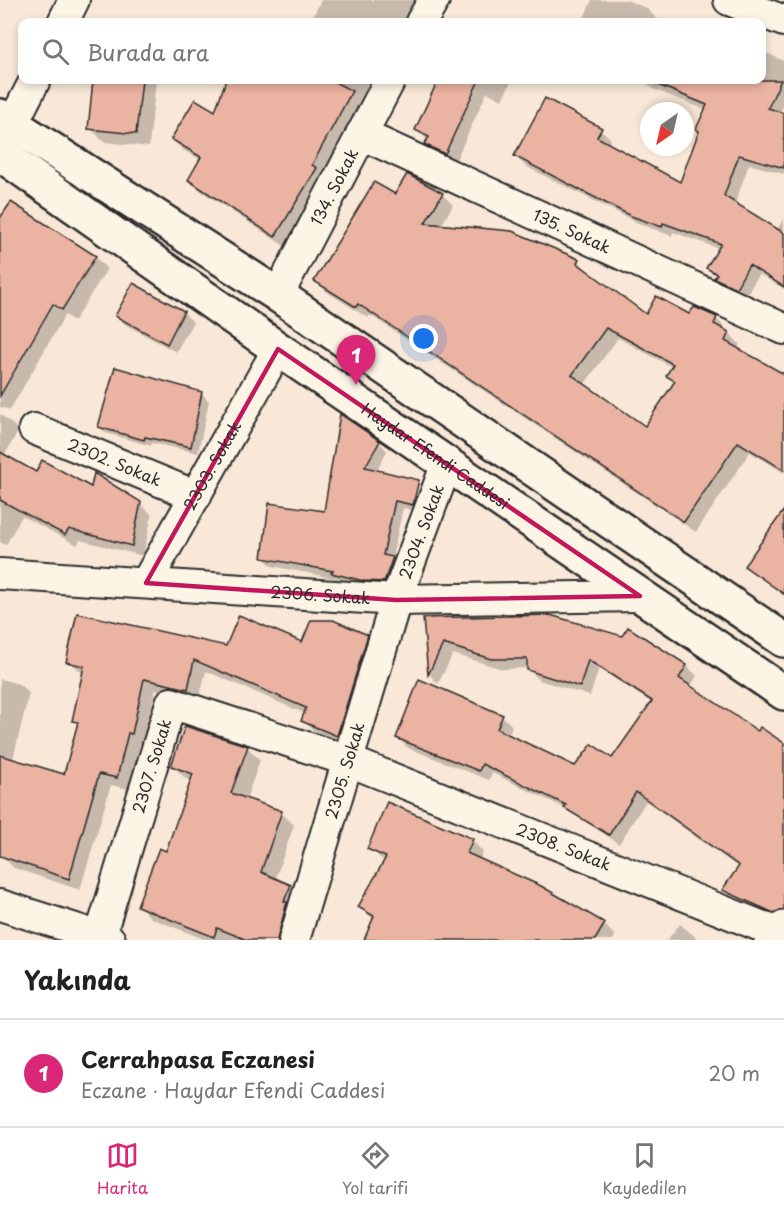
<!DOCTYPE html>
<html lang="tr">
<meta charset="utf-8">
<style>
body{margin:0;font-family:"Playpen Sans",sans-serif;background:#f6f6f6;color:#222}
.compass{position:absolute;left:640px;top:102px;width:54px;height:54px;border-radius:50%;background:#fff;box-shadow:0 3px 9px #0003;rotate:214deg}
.you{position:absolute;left:424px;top:339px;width:21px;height:21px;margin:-15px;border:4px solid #fff;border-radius:50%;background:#1a73e8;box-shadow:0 0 0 9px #1a73e833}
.badge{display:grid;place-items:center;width:39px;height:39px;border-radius:50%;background:#db2777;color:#fff;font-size:20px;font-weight:700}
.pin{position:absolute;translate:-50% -50px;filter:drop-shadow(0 2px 3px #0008)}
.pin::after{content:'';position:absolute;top:32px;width:21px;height:18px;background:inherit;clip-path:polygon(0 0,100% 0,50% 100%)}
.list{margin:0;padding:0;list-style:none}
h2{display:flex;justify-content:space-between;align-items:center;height:78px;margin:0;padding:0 24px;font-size:26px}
h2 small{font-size:20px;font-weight:400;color:#767676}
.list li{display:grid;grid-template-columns:39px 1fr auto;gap:18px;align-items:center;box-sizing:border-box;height:108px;padding:0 24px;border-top:2px solid #e0e0e0}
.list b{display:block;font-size:22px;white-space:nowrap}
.list p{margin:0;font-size:20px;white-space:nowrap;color:#767676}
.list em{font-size:20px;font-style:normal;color:#767676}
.icon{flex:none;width:33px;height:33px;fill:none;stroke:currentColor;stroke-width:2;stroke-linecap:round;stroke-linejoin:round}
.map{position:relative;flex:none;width:784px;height:940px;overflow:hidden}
.search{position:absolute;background:#fff;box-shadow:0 3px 9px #0003;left:18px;right:18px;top:18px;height:66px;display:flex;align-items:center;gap:15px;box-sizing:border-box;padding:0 21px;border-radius:12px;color:#767676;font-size:22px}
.sheet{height:186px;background:#fff}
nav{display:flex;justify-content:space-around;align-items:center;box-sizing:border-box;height:84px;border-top:2px solid #e0e0e0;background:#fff;font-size:16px;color:#767676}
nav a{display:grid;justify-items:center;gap:3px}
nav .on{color:#db2777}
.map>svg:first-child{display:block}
.shadow{fill:#0003;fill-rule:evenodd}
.building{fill:#ebb3a2;stroke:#2b2b2b;stroke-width:1.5;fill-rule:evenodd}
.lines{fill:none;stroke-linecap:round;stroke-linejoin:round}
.minor-casing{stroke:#2b2b2b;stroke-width:34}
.secondary-casing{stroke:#2b2b2b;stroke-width:38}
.minor{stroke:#fcf5e5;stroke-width:30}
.secondary{stroke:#fcf5e5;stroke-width:33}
.marked{fill:none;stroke:#c2185b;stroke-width:4.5;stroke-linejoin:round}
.labels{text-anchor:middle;stroke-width:4.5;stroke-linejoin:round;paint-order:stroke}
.street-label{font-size:16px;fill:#2b2b2b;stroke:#fcf5e5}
</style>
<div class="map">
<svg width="784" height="940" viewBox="0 0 784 940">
<rect width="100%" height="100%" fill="#f9e8d8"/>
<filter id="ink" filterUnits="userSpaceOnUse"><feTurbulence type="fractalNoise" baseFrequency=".0167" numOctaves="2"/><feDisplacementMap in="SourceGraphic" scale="12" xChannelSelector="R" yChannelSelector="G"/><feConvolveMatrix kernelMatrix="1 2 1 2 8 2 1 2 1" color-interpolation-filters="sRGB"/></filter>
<g filter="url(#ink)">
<!-- shadow -->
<g class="shadow">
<path d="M321,0H415L402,22H310Z"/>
<path d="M592,0H626L646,8L657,19L666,22H582Z"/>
<path d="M762,51L784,61V104L780,113L784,114V174L749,164L735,204L777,230L784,218V289L759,274L746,296L725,287L708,267L720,249L673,232L672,236L642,225L525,166L516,156L601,130L611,139L608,145L681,184L706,110L653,89L643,80H762Z"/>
<path d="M95,80H156L149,147L104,142L90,128Z"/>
<path d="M228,80H375L323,176L327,180L286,247L201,191L190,180L201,160L183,150L172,139L216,113Z"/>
<path d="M440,80H512L502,100L487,92L455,162L435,153L426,144L428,140L417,130Z"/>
<path d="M442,194L453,205L441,226L578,260L589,273L647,316H690L695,309L717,319L740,345L737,349L784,376V473L750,452L696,532L370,315L368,318L327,292L316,281L396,196ZM618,338L672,367L668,376L675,384L646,428L584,385Z"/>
<path d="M11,204L96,258L107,269L74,321L65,315L10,410L0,407V221Z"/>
<path d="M134,285L183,312L193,322L176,352L126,325L117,316Z"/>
<path d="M116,369L202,394L209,401L198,453L152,443L151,446L106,433L99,427Z"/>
<path d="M0,414L19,430L4,456L36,474L140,503L152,515L143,556L80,540L77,545L22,516L6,545L0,542Z"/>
<path d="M379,442L387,451L376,471L418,482L427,490L422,512L403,508L392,558L401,567L393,590L272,566L264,558L325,512ZM417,485H420L415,507L412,506Z"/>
<path d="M784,513V596L746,566Z"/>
<path d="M425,619L622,638L628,629L687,666L697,676L690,687L758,733L784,744V922L734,900L724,890L739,868L646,801L619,844L569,810L492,773L489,780L408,748L398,738L502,716L512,726L508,736L576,768L612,760L652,703L599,668L590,696L539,680L528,668L502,669L453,654L438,684L429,674Z"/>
<path d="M367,636L379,648L349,747L315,732L303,720L306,714L206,671L199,700L155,690L144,745L140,744L128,789L111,785L80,890L14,868L2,856L66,776L78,725L74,721L84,674L68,661L303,644Z"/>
<path d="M0,679L19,684L29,693L9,776L0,774Z"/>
<path d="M247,747L260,760L246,800L281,812L294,825L275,880L290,886L303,899L292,940H206L151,918L138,905L167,853L192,781L186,779L173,766Z"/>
<path d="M472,840L483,852L479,860L604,924L615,936L613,940H366L374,920L360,907L385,862L369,848Z"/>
<path d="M680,924L699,940H667Z"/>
</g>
<!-- building -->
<g class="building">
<path d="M93,80H142L136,134L88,129Z"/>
<path d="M226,80H331L352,91L312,165L317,168L275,237L188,180L201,157L171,139L195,99L215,111Z"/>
<path d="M438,80H479L445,154L424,144L429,137L415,130Z"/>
<path d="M646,80H781L768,108L784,113V168L739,155L724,196L784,233V287L749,265L736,288L714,278L717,274L706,268L721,244L663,223L662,227L631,216L514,156L545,98L602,128L597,137L680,182L699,131L696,129L707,105Z"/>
<path d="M407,174L443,193L425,223L512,231L579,259L577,263L646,314L656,296L689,314L694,307L717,317L714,324L729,332L725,341L784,374V470L738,442L684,522L358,304L356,307L314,281L374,182L395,194ZM606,328L673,364L666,376L675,381L645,426L572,375Z"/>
<path d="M11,202L96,256L62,310L53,304L0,396V218Z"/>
<path d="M133,283L184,311L167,344L115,316Z"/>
<path d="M115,367L202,392L191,447L145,437L144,440L98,427Z"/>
<path d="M340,414L380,441L365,467L419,480L413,505L395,501L383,555L393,557L384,582L364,581L331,573L333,571L262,558L269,503L324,511Z"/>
<path d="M0,452L36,472L42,460L91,487L94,473L141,502L132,546L69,529L65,535L0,500Z"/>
<path d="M784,510V594L744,566Z"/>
<path d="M77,613L226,646L239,615L302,642L311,620H333L368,635L337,736L301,721L306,708L194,660L188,689L144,679L132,734L128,733L117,778L99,774L69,879L0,856V755L64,774L78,722L72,721L84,666L66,662Z"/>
<path d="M550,615L622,636L628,627L687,665L679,678L758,731L760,727L784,743V910L774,913L722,890L739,866L636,792L609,835L564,808L566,805L482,764L479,771L396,738L419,679L503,715L497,729L575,766L592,744L612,758L652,701L588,660L580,687L527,670V659H491L443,644L428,675L423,618Z"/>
<path d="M185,726L248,746L231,793L282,811L261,872L291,885L284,901L287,902L277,940H247L217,928L214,937L137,906L159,848L166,851L193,774L171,766Z"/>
<path d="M387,802L473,839L467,853L541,886L605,923L595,940H364L374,916L358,907L386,857L367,849Z"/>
</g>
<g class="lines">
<!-- minor casing -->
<g class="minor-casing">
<g id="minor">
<path d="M729,0L784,21"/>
<path d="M63,22L74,0"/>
<path d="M421,22L434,0"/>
<path id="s1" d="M361,134L784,329"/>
<path d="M1,146L35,80"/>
<path id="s2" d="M278,295L390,80"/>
<path id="s3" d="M34,429L196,496"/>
<path id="s4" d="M0,574L396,600L640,596"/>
<path id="s5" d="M146,583L278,349"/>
<path d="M0,905L110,940"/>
<path id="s6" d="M99,940L171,703L349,761L778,933"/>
<path id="s7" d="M294,940L396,600L447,463"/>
</g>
</g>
<!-- secondary casing -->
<g class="secondary-casing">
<g id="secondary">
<path d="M0,116L278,295L784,640"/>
<path id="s8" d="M0,154L278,349L784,693"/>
<path d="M771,940L784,928"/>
</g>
</g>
<!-- minor -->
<use href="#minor" class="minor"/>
<!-- secondary -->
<use href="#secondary" class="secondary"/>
</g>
</g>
<!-- marked area -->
<path class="marked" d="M278,349L640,596L396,600L146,583Z"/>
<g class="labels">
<!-- street labels -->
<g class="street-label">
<text dy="6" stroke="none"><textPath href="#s2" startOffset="122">134. Sokak</textPath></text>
<text dy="6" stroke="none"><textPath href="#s1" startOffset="232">135. Sokak</textPath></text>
<text dy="6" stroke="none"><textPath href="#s8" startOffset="530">Haydar Efendi Caddesi</textPath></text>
<text dy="6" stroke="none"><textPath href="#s3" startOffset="87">2302. Sokak</textPath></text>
<text dy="6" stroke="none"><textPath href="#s5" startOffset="135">2303. Sokak</textPath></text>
<text dy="6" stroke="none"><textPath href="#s7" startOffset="428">2304. Sokak</textPath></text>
<text dy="6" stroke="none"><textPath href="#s4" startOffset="321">2306. Sokak</textPath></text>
<text dy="6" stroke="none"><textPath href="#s6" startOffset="182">2307. Sokak</textPath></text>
<text dy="6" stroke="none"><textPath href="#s7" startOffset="177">2305. Sokak</textPath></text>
<text dy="6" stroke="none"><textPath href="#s6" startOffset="666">2308. Sokak</textPath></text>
</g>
</g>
</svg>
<svg class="compass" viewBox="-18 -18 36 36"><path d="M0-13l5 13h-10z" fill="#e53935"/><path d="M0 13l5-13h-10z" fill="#767676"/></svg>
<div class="you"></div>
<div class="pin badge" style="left:356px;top:385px">1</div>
<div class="search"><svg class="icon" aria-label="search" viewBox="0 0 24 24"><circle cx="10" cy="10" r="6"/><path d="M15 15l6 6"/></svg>Burada ara</div>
</div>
<section class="sheet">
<h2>Yakında<small></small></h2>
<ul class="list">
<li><span class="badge">1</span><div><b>Cerrahpasa Eczanesi</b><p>Eczane · Haydar Efendi Caddesi</p></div><em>20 m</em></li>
</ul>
</section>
<nav>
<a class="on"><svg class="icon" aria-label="map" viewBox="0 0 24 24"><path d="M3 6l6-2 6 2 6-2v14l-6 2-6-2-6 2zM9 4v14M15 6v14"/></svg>Harita</a>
<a><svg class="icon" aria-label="directions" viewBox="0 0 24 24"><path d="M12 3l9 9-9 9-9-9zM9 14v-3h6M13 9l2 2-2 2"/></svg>Yol tarifi</a>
<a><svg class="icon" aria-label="saved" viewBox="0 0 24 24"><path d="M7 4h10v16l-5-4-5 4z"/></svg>Kaydedilen</a>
</nav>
